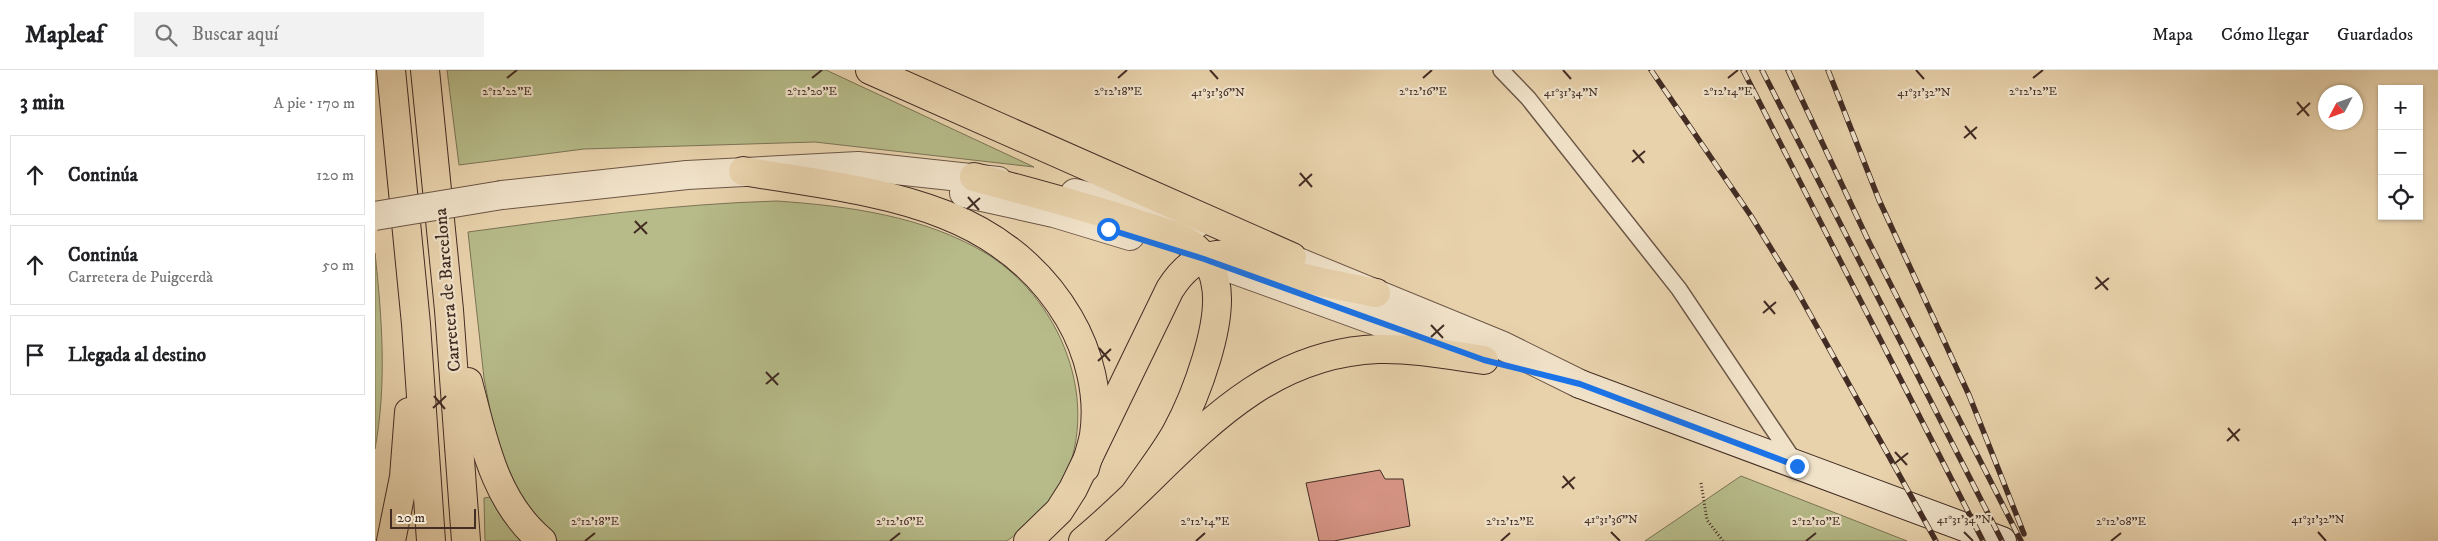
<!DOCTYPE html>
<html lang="es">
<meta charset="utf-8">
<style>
body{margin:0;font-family:"IM FELL DW Pica",serif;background:#f2f2f2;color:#202124}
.controls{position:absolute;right:15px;top:15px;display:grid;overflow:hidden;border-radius:0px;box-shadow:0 1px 4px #0004}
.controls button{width:45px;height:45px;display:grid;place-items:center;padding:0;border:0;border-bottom:1px solid #e0e0e0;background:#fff;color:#202124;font:25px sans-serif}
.compass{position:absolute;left:1943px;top:15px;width:45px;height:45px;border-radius:50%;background:#fff;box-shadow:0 1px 4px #0004;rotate:229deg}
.scale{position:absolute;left:15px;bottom:12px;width:86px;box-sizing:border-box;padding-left:5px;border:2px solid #422c24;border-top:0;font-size:14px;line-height:18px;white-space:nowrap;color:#422c24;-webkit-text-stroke:4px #f0e2c9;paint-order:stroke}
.stop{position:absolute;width:15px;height:15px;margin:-11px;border:4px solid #1a73e8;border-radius:50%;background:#fff}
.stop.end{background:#1a73e8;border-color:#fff;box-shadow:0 1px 5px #0008}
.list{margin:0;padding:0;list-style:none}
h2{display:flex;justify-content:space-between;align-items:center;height:65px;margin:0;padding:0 20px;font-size:21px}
h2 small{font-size:16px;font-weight:400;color:#757577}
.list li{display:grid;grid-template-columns:32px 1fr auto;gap:15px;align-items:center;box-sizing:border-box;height:80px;margin:0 10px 10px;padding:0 10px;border:1px solid #e0e0e0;border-radius:0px}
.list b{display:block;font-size:19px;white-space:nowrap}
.list p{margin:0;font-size:16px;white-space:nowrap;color:#757577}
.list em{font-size:16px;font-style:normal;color:#757577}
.icon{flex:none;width:28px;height:28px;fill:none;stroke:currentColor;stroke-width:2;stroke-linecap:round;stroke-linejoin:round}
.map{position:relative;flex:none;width:2063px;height:471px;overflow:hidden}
header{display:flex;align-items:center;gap:30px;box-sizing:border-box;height:70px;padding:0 25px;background:#fff;border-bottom:1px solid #e0e0e0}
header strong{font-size:24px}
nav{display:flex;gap:28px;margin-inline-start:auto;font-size:18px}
.search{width:350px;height:45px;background:#f2f2f2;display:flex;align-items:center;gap:12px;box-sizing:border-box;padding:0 18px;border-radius:0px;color:#757577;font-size:19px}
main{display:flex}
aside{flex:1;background:#fff}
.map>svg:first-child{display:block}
.green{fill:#b6bb89;stroke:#7c7456}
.building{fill:#d49383;stroke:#422c24}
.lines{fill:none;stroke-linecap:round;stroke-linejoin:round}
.service-casing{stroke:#6c5646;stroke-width:18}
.tertiary-casing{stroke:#6c5646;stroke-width:30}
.secondary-casing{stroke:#422c24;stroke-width:30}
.trunk-casing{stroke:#422c24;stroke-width:30}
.path{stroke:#422c24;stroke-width:3;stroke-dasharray:1 2.5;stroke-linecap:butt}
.service{stroke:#f0e2c9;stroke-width:15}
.tertiary{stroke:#f0e2c9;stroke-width:28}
.secondary{stroke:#f0e2c9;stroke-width:28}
.trunk{stroke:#e8d2ac;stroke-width:28}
.rail-casing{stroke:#422c24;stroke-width:5.5}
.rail{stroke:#f0e2c9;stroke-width:4;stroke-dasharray:11;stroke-linecap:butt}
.tertiary-bridge-casing{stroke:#6c5646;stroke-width:30;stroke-linecap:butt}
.tertiary-bridge{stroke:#f0e2c9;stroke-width:28}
.route{stroke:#1a73e8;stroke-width:6}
.ticks{fill:none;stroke:#422c24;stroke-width:2}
.labels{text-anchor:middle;stroke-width:4.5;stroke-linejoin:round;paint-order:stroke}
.street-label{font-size:18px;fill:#422c24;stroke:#f0e2c9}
.ticks-label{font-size:12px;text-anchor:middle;fill:#422c24;stroke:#f0e2c9;stroke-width:4.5;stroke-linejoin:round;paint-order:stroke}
</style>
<header>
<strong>Mapleaf</strong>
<div class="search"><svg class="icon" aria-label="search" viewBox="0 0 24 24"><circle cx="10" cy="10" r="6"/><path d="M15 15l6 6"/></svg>Buscar aquí</div>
<nav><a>Mapa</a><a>Cómo llegar</a><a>Guardados</a></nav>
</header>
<main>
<aside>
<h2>3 min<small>A pie · 170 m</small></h2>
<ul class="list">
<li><svg class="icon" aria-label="ahead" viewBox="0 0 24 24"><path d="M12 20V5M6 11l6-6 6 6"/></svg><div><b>Continúa</b></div><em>120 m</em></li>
<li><svg class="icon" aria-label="ahead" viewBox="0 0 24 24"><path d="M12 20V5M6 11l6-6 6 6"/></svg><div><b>Continúa</b><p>Carretera de Puigcerdà</p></div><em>50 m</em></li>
<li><svg class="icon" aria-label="arrive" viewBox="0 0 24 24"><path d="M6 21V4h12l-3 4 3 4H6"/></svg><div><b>Llegada al destino</b></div></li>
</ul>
</aside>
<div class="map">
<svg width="2063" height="471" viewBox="0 0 2063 471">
<rect width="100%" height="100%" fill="#e8d2ac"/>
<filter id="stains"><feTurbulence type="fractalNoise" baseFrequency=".004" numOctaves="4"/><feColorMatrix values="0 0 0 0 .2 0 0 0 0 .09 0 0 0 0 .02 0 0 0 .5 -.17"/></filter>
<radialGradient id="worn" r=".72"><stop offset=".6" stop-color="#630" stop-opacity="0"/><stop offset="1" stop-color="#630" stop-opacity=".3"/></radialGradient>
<!-- green -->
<g class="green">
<path d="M72,0H451L659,97L440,72L209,79L84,95Z"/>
<path d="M402,131C473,136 550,146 612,184C691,233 732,346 679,427C667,445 649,458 632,471H183L172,463L150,438L122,377L109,308L93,162C197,148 297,134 402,131Z"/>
<path d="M0,183C7,248 12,314 0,379Z"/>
<path d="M1366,406L1532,471H1270Z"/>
<path d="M116,427L147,471H110L109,428Z"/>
</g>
<!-- building -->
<path class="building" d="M1005,400L1010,409H1028L1035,456L959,471H944L931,413Z"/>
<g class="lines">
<!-- service casing -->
<g class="service-casing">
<path id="service" d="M1126,0L1153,28L1304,219L1420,392"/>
</g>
<!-- tertiary casing -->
<g class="tertiary-casing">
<g id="tertiary">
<path d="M589,123L679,143L755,166"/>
<path d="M700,123L821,154"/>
<path d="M127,125L312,105L483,96L623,111"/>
<path d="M894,180L1128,276L1205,314"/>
<path d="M827,188L1081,280"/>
</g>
</g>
<!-- secondary casing -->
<g class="secondary-casing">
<path id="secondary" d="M1205,314L1627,471"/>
</g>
<!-- trunk casing -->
<g class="trunk-casing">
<g id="trunk">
<path d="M16,0L41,254L56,471"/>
<path d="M50,0L74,240L91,471"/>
<path d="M495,0L917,187"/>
<path d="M368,101C491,122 624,129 694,248C714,282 725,325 719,365C717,376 713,387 710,398"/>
<path d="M599,107C654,122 709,136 763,154C781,160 803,164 818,176C828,184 838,199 840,211C850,251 820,328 801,363C789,384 774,403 761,422"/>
<path d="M93,312C108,369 119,431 167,471"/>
<path d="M16,471L29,407L34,342"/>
<path d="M653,471L684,441L698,419L795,219C831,162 869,190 918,205C945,213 974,217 1001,223"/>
<path d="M708,471C801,395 870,284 1003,279C1039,278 1074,285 1109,290"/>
</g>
</g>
<!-- path -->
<path class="path" d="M1326,413L1332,450L1348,471"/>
<!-- service -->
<use href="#service" class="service"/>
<!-- tertiary -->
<use href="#tertiary" class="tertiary"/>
<!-- secondary -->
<use href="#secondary" class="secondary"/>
<!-- trunk -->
<use href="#trunk" class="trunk"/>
<!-- rail casing -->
<g class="rail-casing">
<g id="rail">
<path d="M1276,0L1376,146L1421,219L1561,471"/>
<path d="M1368,0L1608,471"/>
<path d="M1387,0L1627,471"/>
<path d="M1413,0L1493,170L1646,471"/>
<path d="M1453,0L1504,130L1594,325L1649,464"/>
</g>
</g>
<!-- rail -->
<use href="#rail" class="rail"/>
<!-- tertiary-bridge casing -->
<g class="tertiary-bridge-casing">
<path id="tertiary-bridge" d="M0,146L127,125"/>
</g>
<!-- tertiary-bridge -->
<use href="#tertiary-bridge" class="tertiary-bridge"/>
</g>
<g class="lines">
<!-- route -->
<path class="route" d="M733,159L829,189L1109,290L1205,314L1422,396"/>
</g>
<!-- ticks -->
<path class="ticks" d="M835,0L843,9M1188,0L1196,9M1541,0L1549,9M132,8L142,0M437,8L447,0M743,8L752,0M1048,8L1057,0M1353,8L1363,0M1658,8L1668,0M1922,32L1934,46M1922,45L1935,33M1590,56L1601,69M1589,68L1602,57M1258,80L1269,93M1257,92L1270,81M925,103L937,117M924,116L937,104M593,127L604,140M592,139L605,128M260,151L272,164M259,163L272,152M1721,207L1733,220M1720,219L1734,208M1389,231L1400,244M1388,243L1401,232M1056,255L1068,268M1056,267L1069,255M724,278L735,291M723,291L736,279M391,302L403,315M391,314L404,303M59,326L70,339M58,338L71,326M1853,358L1864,371M1852,371L1865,359M1520,382L1532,395M1519,394L1533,383M1188,406L1199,419M1187,418L1200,407M1236,462L1245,471M1589,462L1598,471M1943,462L1951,471M210,471L220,463M515,471L525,463M821,471L830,463M1126,471L1135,463M1431,471L1441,463M1736,471L1746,463"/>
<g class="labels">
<!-- street labels -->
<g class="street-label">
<text transform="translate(72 220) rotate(-95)" y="6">Carretera de Barcelona</text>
</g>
</g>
<g class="ticks-label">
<text x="132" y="25">2°12'22"E</text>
<text x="437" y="25">2°12'20"E</text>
<text x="743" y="25">2°12'18"E</text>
<text x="1048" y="25">2°12'16"E</text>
<text x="1353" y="25">2°12'14"E</text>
<text x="1658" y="25">2°12'12"E</text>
<text x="843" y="26">41°31'36"N</text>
<text x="1196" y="26">41°31'34"N</text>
<text x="1549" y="26">41°31'32"N</text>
<text x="1236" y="453">41°31'36"N</text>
<text x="1589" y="453">41°31'34"N</text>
<text x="1943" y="453">41°31'32"N</text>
<text x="220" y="455">2°12'18"E</text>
<text x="525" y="455">2°12'16"E</text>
<text x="830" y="455">2°12'14"E</text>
<text x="1135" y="455">2°12'12"E</text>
<text x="1441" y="455">2°12'10"E</text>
<text x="1746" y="455">2°12'08"E</text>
</g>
<rect width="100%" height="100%" filter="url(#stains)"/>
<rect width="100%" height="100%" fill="url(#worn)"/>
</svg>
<div class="controls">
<button>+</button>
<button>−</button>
<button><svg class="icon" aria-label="locate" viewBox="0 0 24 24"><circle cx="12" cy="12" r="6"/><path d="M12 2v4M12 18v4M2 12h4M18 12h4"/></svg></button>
</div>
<svg class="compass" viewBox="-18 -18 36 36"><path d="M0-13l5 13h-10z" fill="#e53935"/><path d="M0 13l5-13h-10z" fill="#757577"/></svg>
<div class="scale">20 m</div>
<div class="stop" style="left:733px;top:159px"></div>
<div class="stop end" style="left:1422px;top:396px"></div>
</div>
</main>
